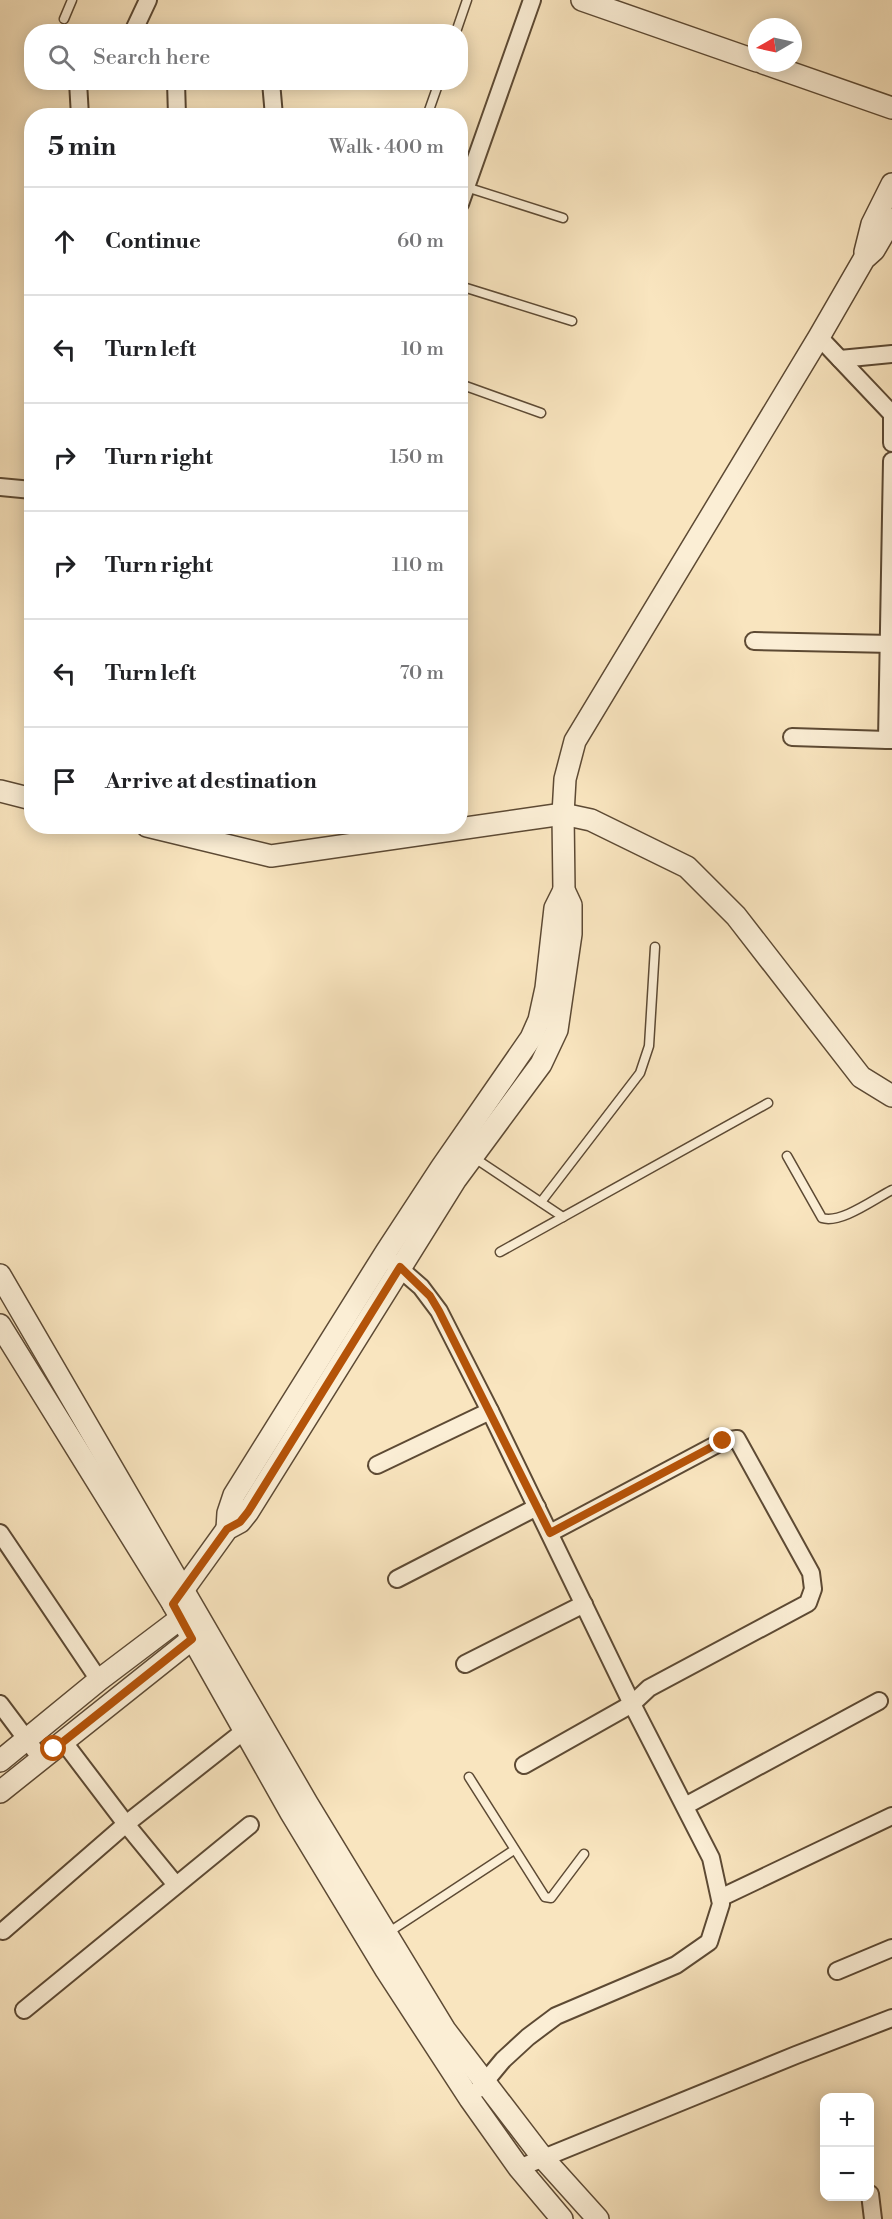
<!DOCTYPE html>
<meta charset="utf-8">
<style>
body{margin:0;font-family:"Libre Bodoni",serif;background:#f2f2f2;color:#202124}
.controls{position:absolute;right:18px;bottom:18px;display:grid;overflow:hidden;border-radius:12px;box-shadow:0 3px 15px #0003}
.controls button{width:54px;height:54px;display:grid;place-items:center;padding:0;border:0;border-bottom:2px solid #e0e0e0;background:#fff;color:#202124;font:30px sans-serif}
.compass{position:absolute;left:748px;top:18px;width:54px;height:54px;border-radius:50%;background:#fff;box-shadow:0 3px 15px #0003;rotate:261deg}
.stop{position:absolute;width:18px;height:18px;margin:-14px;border:4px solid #b45309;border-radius:50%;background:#fff}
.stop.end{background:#b45309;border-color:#fff;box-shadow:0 2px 6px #0008}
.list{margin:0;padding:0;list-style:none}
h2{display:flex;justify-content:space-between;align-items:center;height:78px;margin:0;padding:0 24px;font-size:26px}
h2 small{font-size:20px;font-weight:400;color:#757577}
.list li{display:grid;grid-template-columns:39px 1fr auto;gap:18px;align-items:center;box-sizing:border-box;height:108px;padding:0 24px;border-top:2px solid #e0e0e0}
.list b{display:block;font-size:22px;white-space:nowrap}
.list em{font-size:20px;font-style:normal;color:#757577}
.icon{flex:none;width:33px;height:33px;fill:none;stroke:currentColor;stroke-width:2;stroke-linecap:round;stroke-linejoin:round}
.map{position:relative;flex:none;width:892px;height:2219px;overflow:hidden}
.search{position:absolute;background:#fff;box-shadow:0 3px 15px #0003;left:24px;top:24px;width:444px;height:66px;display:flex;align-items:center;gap:15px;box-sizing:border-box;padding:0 21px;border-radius:24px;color:#757577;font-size:22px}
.panel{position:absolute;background:#fff;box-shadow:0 3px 15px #0003;left:24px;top:108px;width:444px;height:726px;border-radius:24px}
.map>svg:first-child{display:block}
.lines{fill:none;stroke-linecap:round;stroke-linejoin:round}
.service-casing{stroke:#5d4a34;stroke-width:11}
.minor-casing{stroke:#5d4a34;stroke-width:20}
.tertiary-casing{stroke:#5d4a34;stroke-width:24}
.service{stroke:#fbeed5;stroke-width:8}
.minor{stroke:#fbeed5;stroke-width:16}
.tertiary{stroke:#fbeed5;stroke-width:21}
.route{stroke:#b45309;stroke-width:8}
</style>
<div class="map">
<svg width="892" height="2219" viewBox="0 0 892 2219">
<rect width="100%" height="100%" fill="#f9e5bf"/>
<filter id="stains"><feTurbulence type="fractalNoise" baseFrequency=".00333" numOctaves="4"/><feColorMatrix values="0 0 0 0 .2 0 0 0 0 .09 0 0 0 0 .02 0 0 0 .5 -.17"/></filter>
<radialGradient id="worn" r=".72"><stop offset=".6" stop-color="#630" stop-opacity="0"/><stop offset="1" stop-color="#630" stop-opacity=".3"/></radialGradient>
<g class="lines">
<!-- service casing -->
<g class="service-casing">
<g id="service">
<path d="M64,19L72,0"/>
<path d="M456,32L467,0"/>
<path d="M427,116L439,82"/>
<path d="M466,187L563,218"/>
<path d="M460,286L572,321"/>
<path d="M460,384L541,413"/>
<path d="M787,1156L822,1218C841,1224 874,1199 892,1190"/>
<path d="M473,1157L563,1217"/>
<path d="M541,1202L640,1073L649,1046L655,947"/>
<path d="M500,1252L768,1103"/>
<path d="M469,1777L545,1897L551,1898L584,1854"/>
<path d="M386,1934L514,1850"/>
</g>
</g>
<!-- minor casing -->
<g class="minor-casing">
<g id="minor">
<path d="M133,32L148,0"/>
<path d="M78,82L80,116"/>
<path d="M176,82L177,116"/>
<path d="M271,82L274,116"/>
<path d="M460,204L532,0"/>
<path d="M819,337L892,414V443"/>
<path d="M840,359L892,354"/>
<path d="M892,461L887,740H892"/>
<path d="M0,487L32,490"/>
<path d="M754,641L892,644"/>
<path d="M792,737L887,740"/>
<path d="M391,1261L421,1287L439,1311L490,1411L632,1704L711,1858L721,1904L709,1942L676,1965L556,2016L528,2037L503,2060L479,2089"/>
<path d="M377,1465L490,1411"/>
<path d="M0,1533L99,1680"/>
<path d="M397,1579L537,1507"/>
<path d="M465,1664L584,1604"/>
<path d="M0,1704L42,1760"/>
<path d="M63,1741L126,1824L176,1885"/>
<path d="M524,1765L632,1704L649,1688L808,1603L813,1589L811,1573L737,1439L723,1441L550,1533"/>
<path d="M685,1806L879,1701"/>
<path d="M720,1898L892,1816"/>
<path d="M3,1931L126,1824L244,1731"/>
<path d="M837,1971L892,1948"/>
<path d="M24,2010L250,1825"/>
<path d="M519,2168L796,2055L892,2018"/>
<path d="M870,2194L873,2219"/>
</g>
</g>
<!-- tertiary casing -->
<g class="tertiary-casing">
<g id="tertiary">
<path d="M582,0L757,61"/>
<path d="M763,63L892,108"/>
<path d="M865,252L872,224L892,184"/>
<path d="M0,791L32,799"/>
<path d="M147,826L271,856L563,814L591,820L687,867L736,916L861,1077L892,1096"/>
<path d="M0,1275L307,1803L445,2030L543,2158L598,2219"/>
<path d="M0,1325L173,1604L291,1813L386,1970L470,2099L519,2168L562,2219"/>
<path d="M227,1529L228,1513L234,1495L386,1252L441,1168L531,1038L539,1020L546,988L555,908L564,890"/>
<path d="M173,1604L227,1529L240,1522L248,1512L456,1179L541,1064L557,1030L571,934V905L564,890L563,814L565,779L575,741L819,337L864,259L874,250L892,219"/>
<path d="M0,1761L99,1680L181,1618"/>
<path d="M0,1792L192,1639"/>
</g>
</g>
<!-- service -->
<use href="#service" class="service"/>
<!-- minor -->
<use href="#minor" class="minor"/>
<!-- tertiary -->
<use href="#tertiary" class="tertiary"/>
</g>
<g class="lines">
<!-- route -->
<path class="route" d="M54,1749L192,1639L173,1604L227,1529L240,1522L248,1512L400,1267L430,1296L439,1311L550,1533L723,1441"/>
</g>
<rect width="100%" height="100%" filter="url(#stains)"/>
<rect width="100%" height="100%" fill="url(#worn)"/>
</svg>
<div class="controls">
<button>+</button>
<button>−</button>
</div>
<svg class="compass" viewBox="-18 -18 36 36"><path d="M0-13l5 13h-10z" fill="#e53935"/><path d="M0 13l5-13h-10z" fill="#757577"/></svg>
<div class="stop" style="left:54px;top:1749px"></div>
<div class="stop end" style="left:723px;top:1441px"></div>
<div class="search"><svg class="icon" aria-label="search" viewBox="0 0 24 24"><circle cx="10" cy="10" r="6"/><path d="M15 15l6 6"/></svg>Search here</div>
<section class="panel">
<h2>5 min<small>Walk · 400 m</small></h2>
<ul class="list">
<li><svg class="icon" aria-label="ahead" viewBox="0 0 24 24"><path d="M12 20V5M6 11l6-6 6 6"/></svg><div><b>Continue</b></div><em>60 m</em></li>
<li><svg class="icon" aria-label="left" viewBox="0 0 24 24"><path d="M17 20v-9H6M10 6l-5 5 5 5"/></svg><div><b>Turn left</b></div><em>10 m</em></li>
<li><svg class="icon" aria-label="right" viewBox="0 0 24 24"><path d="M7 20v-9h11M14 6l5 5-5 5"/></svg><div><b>Turn right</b></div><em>150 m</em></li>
<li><svg class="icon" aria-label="right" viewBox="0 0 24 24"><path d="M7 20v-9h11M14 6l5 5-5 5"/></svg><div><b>Turn right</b></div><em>110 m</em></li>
<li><svg class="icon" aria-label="left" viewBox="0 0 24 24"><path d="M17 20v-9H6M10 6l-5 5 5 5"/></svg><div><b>Turn left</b></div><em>70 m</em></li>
<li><svg class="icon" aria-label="arrive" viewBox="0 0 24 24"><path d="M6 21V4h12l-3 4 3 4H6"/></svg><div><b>Arrive at destination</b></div></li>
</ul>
</section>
</div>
